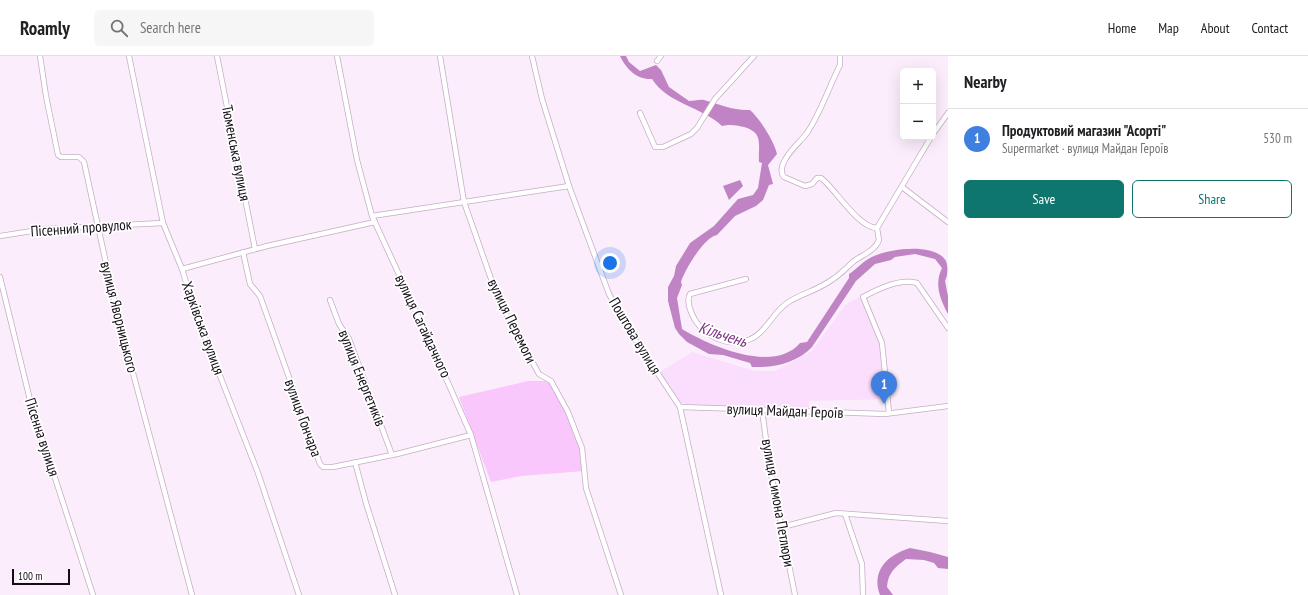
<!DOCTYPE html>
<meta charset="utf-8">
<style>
body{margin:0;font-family:"PT Sans Narrow",sans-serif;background:#f6f6f6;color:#202124}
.controls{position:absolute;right:12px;top:12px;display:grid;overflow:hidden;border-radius:6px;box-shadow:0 4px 16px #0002}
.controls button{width:36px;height:36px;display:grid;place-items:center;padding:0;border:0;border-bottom:1px solid #e0e0e0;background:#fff;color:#202124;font:20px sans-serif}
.scale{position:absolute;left:12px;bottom:10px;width:58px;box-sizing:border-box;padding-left:4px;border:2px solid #150d16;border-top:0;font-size:11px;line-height:14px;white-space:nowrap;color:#150d16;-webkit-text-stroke:3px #fff;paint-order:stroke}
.you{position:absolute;left:610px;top:207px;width:14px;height:14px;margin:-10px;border:3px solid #fff;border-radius:50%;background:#1a73e8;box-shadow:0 0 0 6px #1a73e833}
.badge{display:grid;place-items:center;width:26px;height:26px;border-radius:50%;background:#0f766e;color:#fff;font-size:13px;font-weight:700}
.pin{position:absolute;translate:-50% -33px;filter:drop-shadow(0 1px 2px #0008)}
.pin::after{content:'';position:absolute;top:21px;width:14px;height:12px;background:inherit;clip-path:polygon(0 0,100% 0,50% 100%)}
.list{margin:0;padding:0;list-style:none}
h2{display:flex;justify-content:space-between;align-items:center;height:52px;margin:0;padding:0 16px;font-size:17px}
h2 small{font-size:13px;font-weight:400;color:#757577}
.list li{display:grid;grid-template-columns:26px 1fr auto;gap:12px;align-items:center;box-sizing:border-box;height:60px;padding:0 16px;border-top:1px solid #e0e0e0}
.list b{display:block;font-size:15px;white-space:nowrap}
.list p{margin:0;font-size:13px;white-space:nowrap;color:#757577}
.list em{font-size:13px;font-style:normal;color:#757577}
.actions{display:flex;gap:8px;padding:12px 16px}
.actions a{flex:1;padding:9px 0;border:1px solid #0f766e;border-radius:6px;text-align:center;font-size:14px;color:#0f766e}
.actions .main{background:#0f766e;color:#fff}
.icon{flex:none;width:22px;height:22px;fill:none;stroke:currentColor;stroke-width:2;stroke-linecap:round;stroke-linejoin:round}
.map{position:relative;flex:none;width:948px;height:539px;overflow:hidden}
header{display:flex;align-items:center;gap:24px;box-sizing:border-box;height:56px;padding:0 20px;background:#fff;border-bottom:1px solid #e0e0e0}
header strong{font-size:19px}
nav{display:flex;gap:22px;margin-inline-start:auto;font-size:14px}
.search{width:280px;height:36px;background:#f6f6f6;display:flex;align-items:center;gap:10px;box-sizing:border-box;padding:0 14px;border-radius:6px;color:#757577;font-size:15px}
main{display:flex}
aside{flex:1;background:#fff}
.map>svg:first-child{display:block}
.built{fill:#fbddfd}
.green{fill:#f9c7fc}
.water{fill:#c084c5}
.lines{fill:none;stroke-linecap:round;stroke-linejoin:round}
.minor-casing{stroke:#c5adc6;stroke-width:6}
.minor{stroke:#fff;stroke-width:4.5}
.labels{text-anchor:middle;stroke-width:3.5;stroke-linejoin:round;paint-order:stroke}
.street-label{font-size:15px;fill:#150d16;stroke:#fff}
.water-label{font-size:16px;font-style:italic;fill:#7c3483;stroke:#fff}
</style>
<header>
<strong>Roamly</strong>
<div class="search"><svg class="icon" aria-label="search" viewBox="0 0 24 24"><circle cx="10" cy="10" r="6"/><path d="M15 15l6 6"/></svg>Search here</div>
<nav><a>Home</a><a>Map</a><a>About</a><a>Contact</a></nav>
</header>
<main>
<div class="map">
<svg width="948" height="539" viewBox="0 0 948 539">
<rect width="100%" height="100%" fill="#fbedfc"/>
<!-- built -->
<path class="built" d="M859,241L864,246L879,284L886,343L809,345V353L748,352L686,348L681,347L660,316L692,296L754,315H775L812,295L846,248Z"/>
<!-- green -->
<path class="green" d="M528,325H548L567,359L582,396L584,415L521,420L491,426L459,341Z"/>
<!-- water -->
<g class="water">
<path d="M620,0H626L629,6L640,15L656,9L661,14L669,31L689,45C693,45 700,43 704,44C718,48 735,55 750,54C760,63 774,85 777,98L768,109L773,128L769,129L763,144L756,150L735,160L717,179C704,181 684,215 681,226L682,229L677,242L682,273C710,290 774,318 800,287L807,286L849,222V218C858,212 864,204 874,200C890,193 935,186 946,205C948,211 948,219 945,225L948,240V258C940,243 934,228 942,212L935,203L915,198L895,201L891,204L875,208L856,225L812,291C797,307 774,312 752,311L750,307L723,299L709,298L687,286L679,278L675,272L668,245V231L674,220L676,210L690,187L714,170L738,143L753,139L758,132L762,107L759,106C758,88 764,77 744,71C735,69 731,68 722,70C702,51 668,48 652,23C637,24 626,13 620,0Z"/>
<path d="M740,124L743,130L729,144L723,130Z"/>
<path d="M910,492L930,496L948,501V513L938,512L934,507L924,504L906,503C895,511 888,517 887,531L893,539H880C871,515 887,499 910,492Z"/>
</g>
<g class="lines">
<!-- minor casing -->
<g class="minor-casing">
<g id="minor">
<path d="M40,0L46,40L58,99L61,101H79L84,106L116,253L192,539"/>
<path d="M129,0L163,167L182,213L195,256L258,417L299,539"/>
<path d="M217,0L255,193"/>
<path d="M337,0L357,104L372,160L426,277L471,379L517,539"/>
<path d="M440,0L464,146L496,237L507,260L539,318L551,325L568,356L582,392L586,432L621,539"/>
<path d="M532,0L542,43L569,130L609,238L627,271L680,351L721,539"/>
<path d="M840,0V9C829,31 821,56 807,77C800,86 790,94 785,104C782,109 780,116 784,121L805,130L812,128L817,122H821C834,131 858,172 877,172"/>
<path d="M657,5L661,0"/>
<path d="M640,57L655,91H663L691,78L697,72L715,43L754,0"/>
<path d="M933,78L948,57"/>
<path d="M902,131L948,166"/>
<path d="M372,160L569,130"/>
<path d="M0,180L45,173L163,167"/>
<path d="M243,196L250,228L260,240L320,408L323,411H333L397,398L471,379"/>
<path d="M182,213L267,190L375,166"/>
<path d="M0,221L31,348L93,539"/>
<path d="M746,223L690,238C686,245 691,257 695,264C705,280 726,290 745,285C766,280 772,255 790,245C804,237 820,233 833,223C841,218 847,211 854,205C862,199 875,195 879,184L877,172L931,81"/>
<path d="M330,244L339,268L349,283L392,399"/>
<path d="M680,351L885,358L948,350"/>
<path d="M762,354L770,413L795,539"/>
<path d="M889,357L882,287L863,241C878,233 900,222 917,227L948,272"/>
<path d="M355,406L366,447L395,539"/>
<path d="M845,458L862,508L863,539"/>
<path d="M782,471L836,457L948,465"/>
</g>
</g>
<!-- minor -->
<use href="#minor" class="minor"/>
</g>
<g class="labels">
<!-- street labels -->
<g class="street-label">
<text transform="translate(236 97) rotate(79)" y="5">Тюменська вулиця</text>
<text transform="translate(81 172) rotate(-4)" y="5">Пісенний провулок</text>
<text transform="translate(119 261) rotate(76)" y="5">вулиця Яворницького</text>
<text transform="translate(512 265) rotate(64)" y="5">вулиця Перемоги</text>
<text transform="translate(423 270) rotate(65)" y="5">вулиця Сагайдачного</text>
<text transform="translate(203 272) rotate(70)" y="5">Харківська вулиця</text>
<text transform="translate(635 280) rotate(59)" y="5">Поштова вулиця</text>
<text transform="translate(362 322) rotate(68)" y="5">вулиця Енергетиків</text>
<text transform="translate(785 355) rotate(2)" y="5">вулиця Майдан Героїв</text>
<text transform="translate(303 362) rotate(70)" y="5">вулиця Гончара</text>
<text transform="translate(42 381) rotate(72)" y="5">Пісенна вулиця</text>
<text transform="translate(778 447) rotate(80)" y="5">вулиця Симона Петлюри</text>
</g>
<!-- water labels -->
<g class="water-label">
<text transform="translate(723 278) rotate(18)" y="6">Кільчень</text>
</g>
</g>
</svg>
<div class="controls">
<button>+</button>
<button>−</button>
</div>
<div class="scale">100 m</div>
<div class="you"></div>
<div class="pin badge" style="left:884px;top:348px;background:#3f7fe0">1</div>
</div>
<aside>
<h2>Nearby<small></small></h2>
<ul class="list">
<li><span class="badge" style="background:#3f7fe0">1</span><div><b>Продуктовий магазин &quot;Асорті&quot;</b><p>Supermarket · вулиця Майдан Героїв</p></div><em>530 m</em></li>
</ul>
<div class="actions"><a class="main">Save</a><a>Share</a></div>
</aside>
</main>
